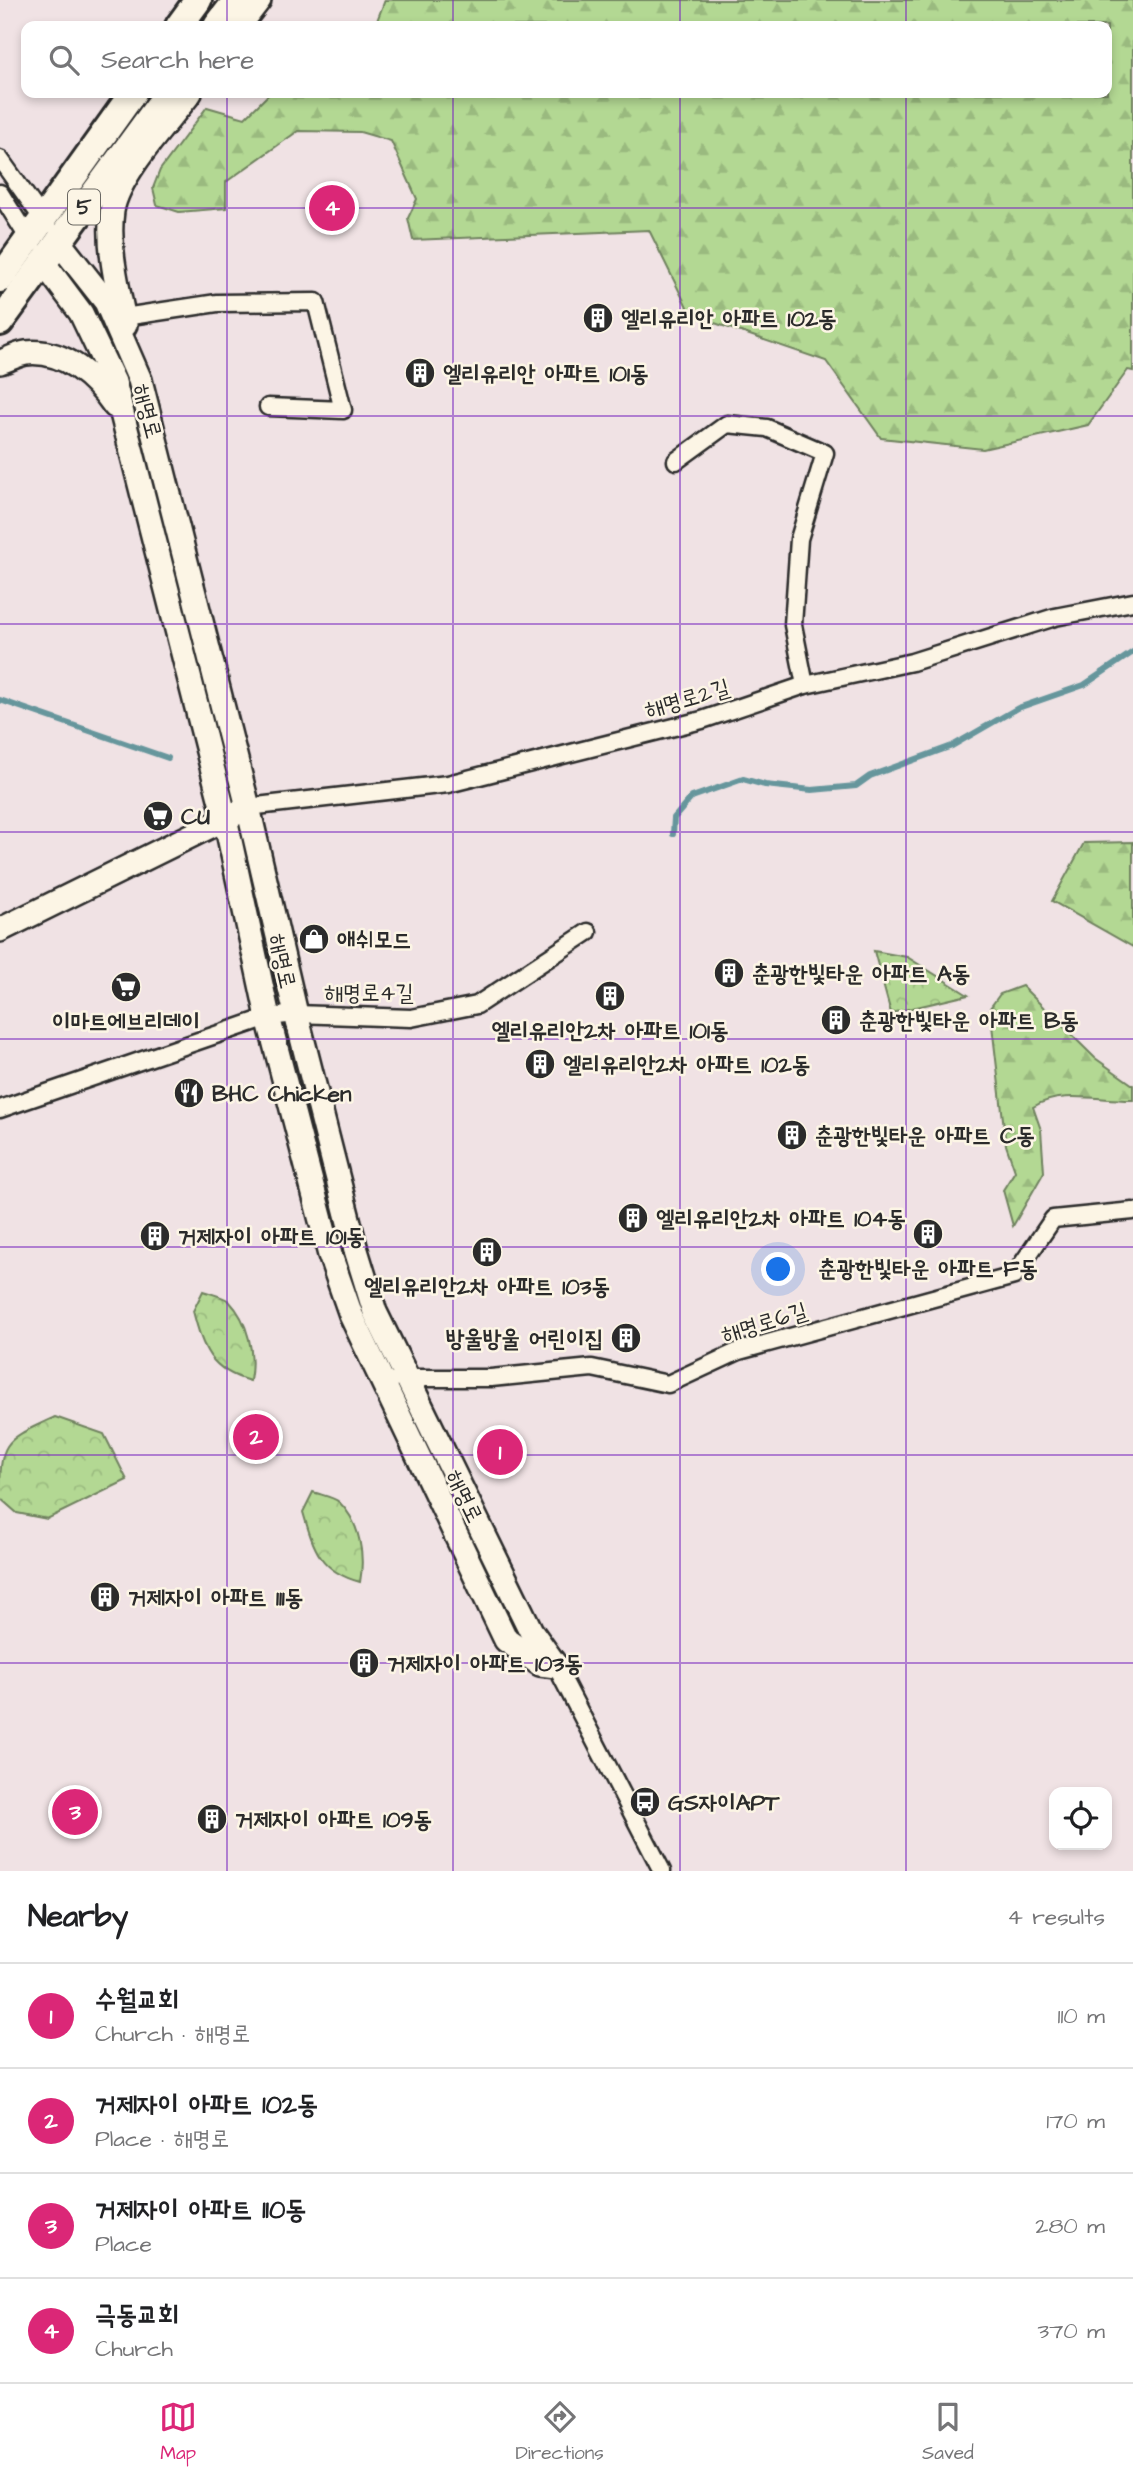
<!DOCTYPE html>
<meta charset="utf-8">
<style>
body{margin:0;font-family:"Architects Daughter","Poor Story",sans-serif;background:#f6f6f6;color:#202124}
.controls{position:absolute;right:21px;bottom:21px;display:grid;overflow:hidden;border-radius:14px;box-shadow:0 4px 10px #0003}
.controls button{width:63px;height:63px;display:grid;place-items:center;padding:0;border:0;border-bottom:2px solid #e0e0e0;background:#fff;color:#202124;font:35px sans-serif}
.you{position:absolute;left:779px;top:1270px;width:24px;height:24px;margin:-18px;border:5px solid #fff;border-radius:50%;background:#1a73e8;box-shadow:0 0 0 10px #1a73e833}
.badge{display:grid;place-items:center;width:46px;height:46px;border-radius:50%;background:#db2777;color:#fff;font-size:23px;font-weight:700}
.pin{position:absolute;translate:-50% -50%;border:4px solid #fff;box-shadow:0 2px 7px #0006}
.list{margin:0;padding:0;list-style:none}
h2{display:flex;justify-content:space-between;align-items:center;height:91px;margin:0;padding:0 28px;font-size:30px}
h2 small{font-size:23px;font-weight:400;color:#757577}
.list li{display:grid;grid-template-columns:46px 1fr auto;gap:21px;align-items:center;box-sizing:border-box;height:105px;padding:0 28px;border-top:2px solid #e0e0e0}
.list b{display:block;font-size:26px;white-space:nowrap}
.list p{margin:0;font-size:23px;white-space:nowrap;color:#757577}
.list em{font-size:23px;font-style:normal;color:#757577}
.icon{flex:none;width:38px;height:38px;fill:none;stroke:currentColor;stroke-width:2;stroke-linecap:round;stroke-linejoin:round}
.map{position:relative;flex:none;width:1133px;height:1871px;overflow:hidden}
.search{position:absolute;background:#fff;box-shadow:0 4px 10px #0003;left:21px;right:21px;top:21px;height:77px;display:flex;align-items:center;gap:18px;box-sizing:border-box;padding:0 24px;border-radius:14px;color:#757577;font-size:26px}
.sheet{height:511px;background:#fff}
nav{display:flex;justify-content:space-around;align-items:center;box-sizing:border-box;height:98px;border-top:2px solid #e0e0e0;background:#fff;font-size:19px;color:#757577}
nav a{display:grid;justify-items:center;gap:4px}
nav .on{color:#db2777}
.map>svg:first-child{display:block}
.grass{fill:url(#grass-dots);stroke:#6f825f;stroke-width:2}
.forest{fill:url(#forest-firs);stroke:#6f825f;stroke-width:2}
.park{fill:url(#park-crowns);stroke:#6f825f;stroke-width:2}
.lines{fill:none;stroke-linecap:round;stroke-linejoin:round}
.stream{stroke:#66969c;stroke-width:6}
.street-casing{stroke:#2b2b2b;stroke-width:21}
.secondary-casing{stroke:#2b2b2b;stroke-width:28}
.primary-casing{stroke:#2b2b2b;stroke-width:32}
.street{stroke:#fcf5e5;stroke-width:16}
.secondary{stroke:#fcf5e5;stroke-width:23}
.primary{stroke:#fcf5e5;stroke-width:26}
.grid{fill:none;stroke:#7b2cbf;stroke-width:2;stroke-opacity:0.55}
.labels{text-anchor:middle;stroke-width:5;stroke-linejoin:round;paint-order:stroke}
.shield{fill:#fcf5e5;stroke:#6a6863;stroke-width:2}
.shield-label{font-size:21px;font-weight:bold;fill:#2b2b2b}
.poi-label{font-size:23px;font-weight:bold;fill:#2b2b2b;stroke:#fcf5e5;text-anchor:start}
.street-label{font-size:23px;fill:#2b2b2b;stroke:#fcf5e5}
</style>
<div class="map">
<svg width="1133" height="1871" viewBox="0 0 1133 1871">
<defs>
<pattern id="grass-dots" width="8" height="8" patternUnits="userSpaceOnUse" patternTransform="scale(1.75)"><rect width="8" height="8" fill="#b3d893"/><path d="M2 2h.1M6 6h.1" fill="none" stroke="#9aba7f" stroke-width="1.8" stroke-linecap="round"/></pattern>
<pattern id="forest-firs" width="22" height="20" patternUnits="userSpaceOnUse" patternTransform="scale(1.75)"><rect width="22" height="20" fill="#b3d893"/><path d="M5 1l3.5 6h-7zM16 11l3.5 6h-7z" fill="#9aba7f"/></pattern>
<pattern id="park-crowns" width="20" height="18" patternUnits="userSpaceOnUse" patternTransform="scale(1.75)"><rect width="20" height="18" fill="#b3d893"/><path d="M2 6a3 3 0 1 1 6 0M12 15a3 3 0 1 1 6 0" fill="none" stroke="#9aba7f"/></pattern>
</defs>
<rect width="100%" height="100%" fill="#f0e2e4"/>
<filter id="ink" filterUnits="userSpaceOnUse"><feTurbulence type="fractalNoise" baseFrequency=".0143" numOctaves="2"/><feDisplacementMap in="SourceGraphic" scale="14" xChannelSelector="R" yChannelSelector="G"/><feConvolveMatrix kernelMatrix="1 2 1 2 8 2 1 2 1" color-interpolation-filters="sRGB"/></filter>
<g filter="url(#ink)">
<!-- grass -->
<path class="grass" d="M138,429L155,454L218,713L208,715Z"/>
<!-- forest -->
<g class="forest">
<path d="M385,0H1133V371L1128,370L1088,425L983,449L881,438L826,361L691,315L649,230L413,240L408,218L417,199L391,141L360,132L298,131L226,182V208L179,212L157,205L153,188L160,170L207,107L245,118L270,93H1107V26H375Z"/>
<path d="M1133,842V947L1052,901L1084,843Z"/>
<path d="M1022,986L1095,1058L1133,1085V1100C1101,1101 1061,1089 1033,1107L1041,1130L1044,1172L1013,1226L1003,1190L1015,1171L1006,1145L990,1008L1000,994Z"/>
</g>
<!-- park -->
<g class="park">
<path d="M874,951L907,957L968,995L891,1013Z"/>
<path d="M203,1291C211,1294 223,1296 229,1301C249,1322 255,1354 250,1381C210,1370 203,1349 193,1311Z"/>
<path d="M55,1417L104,1434L127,1480L47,1519L17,1513L0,1498C0,1440 3,1441 55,1417Z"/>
<path d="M313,1492C321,1495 334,1497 339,1502C360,1522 365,1555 360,1582C320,1571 314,1550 303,1512Z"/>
</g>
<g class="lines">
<!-- stream -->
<g class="stream">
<path d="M0,700L168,758"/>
<path d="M673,834L674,818L692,797L743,779L765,785L812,790L856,786L870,776L952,746L1018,708L1084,685L1133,652"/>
</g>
<!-- street casing -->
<g class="street-casing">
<g id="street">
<path d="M0,159L47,225"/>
<path d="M0,193L32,244"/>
<path d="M124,317L217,303L316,302L343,410L268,407"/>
<path d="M676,461L727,424L767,428L825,453L799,539L793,625L805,685"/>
<path d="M248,807L448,784L702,720L805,685L912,662L1055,617L1133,602"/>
<path d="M0,1109L268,1017L296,1014L411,1018L477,1005L588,932"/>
<path d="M399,1378H491L592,1368L668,1384L739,1351L1014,1276L1053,1219L1133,1211"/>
<path d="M556,1666L662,1871"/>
</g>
</g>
<!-- secondary casing -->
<g class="secondary-casing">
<g id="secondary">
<path d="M239,26L259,0"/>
<path d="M58,241L106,302L140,380L248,807L296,1014L356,1250L375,1312L531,1631L556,1666"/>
<path d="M43,262L81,313L114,382L225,818L268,1017L330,1255L351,1315L506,1640L540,1664L556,1666"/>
<path d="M125,325C118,289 107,247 112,211C118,174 167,123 190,93"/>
<path d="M0,362C8,360 17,354 26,353C64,349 95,377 115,406"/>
<path d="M0,930L239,812"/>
</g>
</g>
<!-- primary casing -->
<g class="primary-casing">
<g id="primary">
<path d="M179,26L198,0"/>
<path d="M217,26L237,0"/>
<path d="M0,279L133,93"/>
<path d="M0,322L168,93"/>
</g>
</g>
<!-- street -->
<use href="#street" class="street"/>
<!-- secondary -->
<use href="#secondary" class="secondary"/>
<!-- primary -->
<use href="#primary" class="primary"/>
</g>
</g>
<!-- grid -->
<path class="grid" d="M227,0V26M453,0V26M680,0V26M906,0V26M227,93V1871M453,93V1871M680,93V1871M906,93V1871M0,208H1133M0,416H1133M0,624H1133M0,832H1133M0,1039H1133M0,1247H1133M0,1455H1133M0,1663H1133"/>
<!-- icons -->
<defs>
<g id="building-disc" transform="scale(1.575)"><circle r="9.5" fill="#2b2b2b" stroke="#fcf5e5"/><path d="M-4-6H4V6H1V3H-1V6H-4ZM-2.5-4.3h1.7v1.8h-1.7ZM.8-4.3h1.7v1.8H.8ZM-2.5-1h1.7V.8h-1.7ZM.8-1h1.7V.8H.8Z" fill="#fff"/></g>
<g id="supermarket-disc" transform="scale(1.575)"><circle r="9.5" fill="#2b2b2b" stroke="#fcf5e5"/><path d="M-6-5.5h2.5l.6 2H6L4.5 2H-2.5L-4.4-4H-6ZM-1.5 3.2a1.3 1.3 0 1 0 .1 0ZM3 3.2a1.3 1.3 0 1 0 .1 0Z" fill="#fff"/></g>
<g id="shop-disc" transform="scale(1.575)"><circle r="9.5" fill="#2b2b2b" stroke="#fcf5e5"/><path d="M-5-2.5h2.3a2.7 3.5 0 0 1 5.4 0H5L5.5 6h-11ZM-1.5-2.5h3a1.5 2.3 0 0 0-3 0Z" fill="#fff"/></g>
<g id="restaurant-disc" transform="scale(1.575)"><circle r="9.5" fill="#2b2b2b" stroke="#fcf5e5"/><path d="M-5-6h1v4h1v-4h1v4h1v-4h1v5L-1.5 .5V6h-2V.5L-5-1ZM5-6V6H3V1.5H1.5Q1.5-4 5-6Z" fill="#fff"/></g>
<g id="bus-disc" transform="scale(1.575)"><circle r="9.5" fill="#2b2b2b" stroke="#fcf5e5"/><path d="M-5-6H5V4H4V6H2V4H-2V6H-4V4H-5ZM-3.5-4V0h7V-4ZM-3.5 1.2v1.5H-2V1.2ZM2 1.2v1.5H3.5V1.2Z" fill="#fff"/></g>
</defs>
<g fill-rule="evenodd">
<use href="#building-disc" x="598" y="318"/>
<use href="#building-disc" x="420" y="373"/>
<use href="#supermarket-disc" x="158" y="816"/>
<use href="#shop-disc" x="314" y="939"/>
<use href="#building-disc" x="729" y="973"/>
<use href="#supermarket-disc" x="126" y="987"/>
<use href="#building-disc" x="610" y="996"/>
<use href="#building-disc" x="836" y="1020"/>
<use href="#building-disc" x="540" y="1064"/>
<use href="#restaurant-disc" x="189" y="1093"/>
<use href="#building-disc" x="792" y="1135"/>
<use href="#building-disc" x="633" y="1218"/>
<use href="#building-disc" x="928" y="1234"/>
<use href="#building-disc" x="155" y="1236"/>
<use href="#building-disc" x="487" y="1252"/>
<use href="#building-disc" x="626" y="1338"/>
<use href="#building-disc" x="105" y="1597"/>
<use href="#building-disc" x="364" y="1663"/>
<use href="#bus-disc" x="645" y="1802"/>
<use href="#building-disc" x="212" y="1819"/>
</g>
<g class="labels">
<!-- shield labels -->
<rect class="shield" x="68" y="189.5" width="32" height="35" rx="5"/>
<g class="shield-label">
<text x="84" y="214">5</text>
</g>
<!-- poi labels -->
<g class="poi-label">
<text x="621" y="326">엘리유리안 아파트 102동</text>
<text x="443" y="381">엘리유리안 아파트 101동</text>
<text x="181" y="824">CU</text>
<text x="337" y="947">애쉬모드</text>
<text x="752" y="981">춘광한빛타운 아파트 A동</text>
<text x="859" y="1028">춘광한빛타운 아파트 B동</text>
<text x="126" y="1029" text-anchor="middle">이마트에브리데이</text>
<text x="610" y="1038" text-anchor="middle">엘리유리안2차 아파트 101동</text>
<text x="563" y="1072">엘리유리안2차 아파트 102동</text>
<text x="212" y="1101">BHC Chicken</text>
<text x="815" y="1143">춘광한빛타운 아파트 C동</text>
<text x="656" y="1226">엘리유리안2차 아파트 104동</text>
<text x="178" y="1244">거제자이 아파트 101동</text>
<text x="928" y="1276" text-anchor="middle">춘광한빛타운 아파트 F동</text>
<text x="487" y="1294" text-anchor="middle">엘리유리안2차 아파트 103동</text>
<text x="603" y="1346" text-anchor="end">방울방울 어린이집</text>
<text x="128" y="1605">거제자이 아파트 111동</text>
<text x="387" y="1671">거제자이 아파트 103동</text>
<text x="668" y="1810">GS자이APT</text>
<text x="235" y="1827">거제자이 아파트 109동</text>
</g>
<!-- street labels -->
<g class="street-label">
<text transform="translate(148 411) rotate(75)" y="8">해명로</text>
<text transform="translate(687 698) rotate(-16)" y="8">해명로2길</text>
<text transform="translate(283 961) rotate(77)" y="8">해명로</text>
<text x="369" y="1000">해명로4길</text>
<text transform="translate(764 1322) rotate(-17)" y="8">해명로6길</text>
<text transform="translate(465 1496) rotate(64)" y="8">해명로</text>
</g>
</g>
</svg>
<div class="controls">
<button><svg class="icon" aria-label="locate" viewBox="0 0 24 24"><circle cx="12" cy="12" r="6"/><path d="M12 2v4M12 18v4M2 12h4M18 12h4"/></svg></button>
</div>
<div class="you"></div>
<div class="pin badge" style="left:500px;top:1452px">1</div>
<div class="pin badge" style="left:256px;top:1437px">2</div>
<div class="pin badge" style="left:75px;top:1812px">3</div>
<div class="pin badge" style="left:332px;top:208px">4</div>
<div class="search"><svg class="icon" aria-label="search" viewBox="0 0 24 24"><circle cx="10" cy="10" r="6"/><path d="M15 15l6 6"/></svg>Search here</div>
</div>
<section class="sheet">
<h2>Nearby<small>4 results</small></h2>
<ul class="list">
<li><span class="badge">1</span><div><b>수월교회</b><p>Church · 해명로</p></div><em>110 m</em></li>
<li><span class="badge">2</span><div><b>거제자이 아파트 102동</b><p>Place · 해명로</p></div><em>170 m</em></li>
<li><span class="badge">3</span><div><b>거제자이 아파트 110동</b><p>Place</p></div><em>280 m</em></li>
<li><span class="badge">4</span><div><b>극동교회</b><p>Church</p></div><em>370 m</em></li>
</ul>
</section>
<nav>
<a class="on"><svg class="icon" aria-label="map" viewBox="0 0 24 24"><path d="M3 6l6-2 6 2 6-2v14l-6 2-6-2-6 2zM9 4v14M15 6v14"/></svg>Map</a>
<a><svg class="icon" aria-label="directions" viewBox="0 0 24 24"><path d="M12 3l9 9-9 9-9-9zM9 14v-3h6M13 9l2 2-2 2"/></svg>Directions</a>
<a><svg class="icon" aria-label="saved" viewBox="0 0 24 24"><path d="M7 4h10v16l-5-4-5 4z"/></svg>Saved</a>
</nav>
